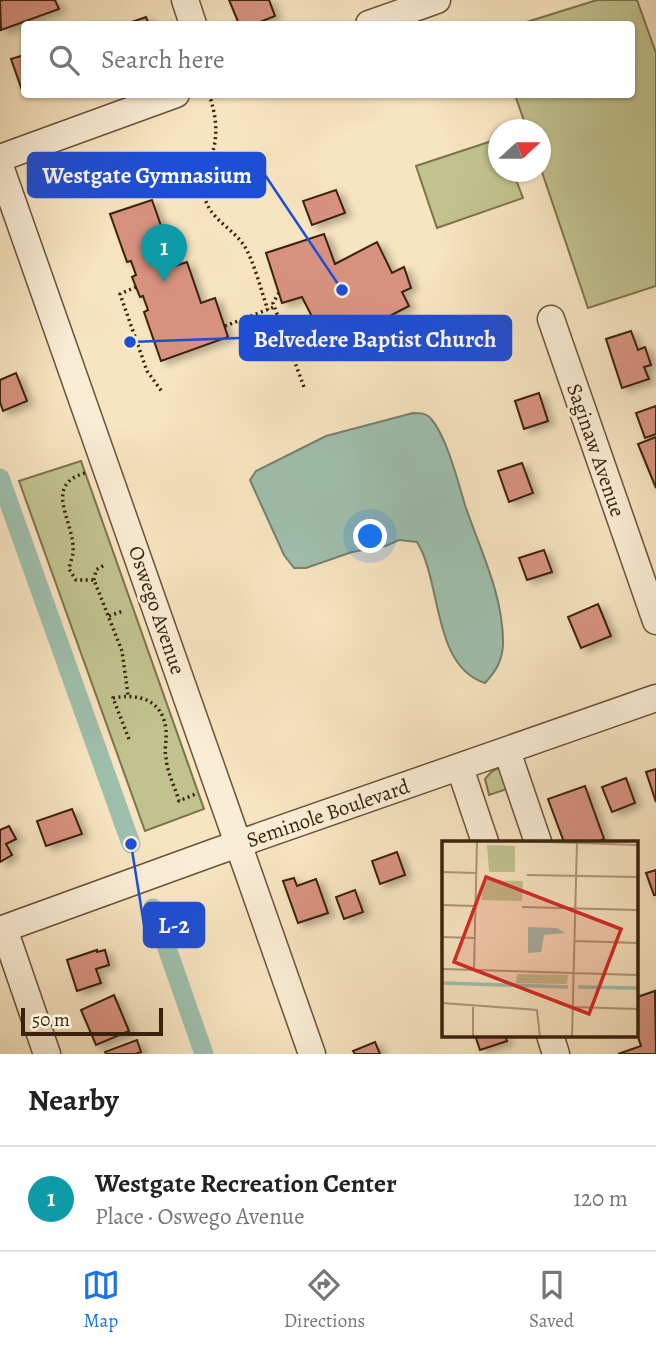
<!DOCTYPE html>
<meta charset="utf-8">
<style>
body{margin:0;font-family:Alegreya,serif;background:#f6f6f6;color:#222}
.compass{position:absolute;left:488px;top:119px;width:63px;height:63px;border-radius:50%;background:#fff;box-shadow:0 2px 5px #0004;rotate:69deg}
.scale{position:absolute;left:21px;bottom:18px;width:142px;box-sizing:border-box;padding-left:7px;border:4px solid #3b220c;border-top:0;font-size:19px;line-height:24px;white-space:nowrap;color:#3b220c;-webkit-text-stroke:5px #faedd6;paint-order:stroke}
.you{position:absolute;left:371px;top:537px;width:24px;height:24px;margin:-18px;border:5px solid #fff;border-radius:50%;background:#1a73e8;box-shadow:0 0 0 10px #1a73e833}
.badge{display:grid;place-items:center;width:46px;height:46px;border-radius:50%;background:#1a73e8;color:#fff;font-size:23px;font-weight:700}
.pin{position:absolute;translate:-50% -58px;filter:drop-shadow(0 2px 4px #0008)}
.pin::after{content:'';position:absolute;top:37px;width:24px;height:21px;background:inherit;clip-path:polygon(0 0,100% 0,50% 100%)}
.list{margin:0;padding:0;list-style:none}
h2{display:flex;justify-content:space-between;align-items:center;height:91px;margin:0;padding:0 28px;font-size:30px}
h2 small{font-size:23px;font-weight:400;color:#767676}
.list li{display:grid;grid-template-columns:46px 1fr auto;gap:21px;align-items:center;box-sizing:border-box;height:105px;padding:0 28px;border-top:2px solid #e0e0e0}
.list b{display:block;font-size:26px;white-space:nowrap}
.list p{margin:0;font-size:23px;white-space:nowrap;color:#767676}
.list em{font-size:23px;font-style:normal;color:#767676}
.icon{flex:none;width:38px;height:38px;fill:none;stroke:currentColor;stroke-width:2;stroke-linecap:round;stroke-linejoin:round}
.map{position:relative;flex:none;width:656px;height:1054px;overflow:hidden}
.search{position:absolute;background:#fff;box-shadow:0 2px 5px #0004;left:21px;right:21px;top:21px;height:77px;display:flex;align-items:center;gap:18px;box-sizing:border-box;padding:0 24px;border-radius:7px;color:#767676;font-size:26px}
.sheet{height:196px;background:#fff}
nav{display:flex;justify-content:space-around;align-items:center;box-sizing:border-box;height:98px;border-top:2px solid #e0e0e0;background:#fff;font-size:19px;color:#767676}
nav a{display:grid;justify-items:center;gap:4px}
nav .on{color:#1a73e8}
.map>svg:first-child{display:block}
.green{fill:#c1c38f;stroke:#7e724e;stroke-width:2}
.water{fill:#9ebfad;stroke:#76806d;stroke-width:2}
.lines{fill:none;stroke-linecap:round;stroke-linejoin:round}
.canal{stroke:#9ebfad;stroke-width:19}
.building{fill:#d7927f;stroke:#3b220c;stroke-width:2;filter:url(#shadow)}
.minor-casing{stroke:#6a5239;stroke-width:29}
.path{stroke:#3b220c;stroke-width:3.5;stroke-dasharray:2 3.5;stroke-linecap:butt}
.minor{stroke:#faedd6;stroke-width:26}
.labels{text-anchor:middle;stroke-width:6;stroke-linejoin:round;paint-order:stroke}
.street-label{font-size:21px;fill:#3b220c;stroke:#faedd6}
.inset-river{fill:none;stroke:#9ebfad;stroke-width:3.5}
.inset-road{fill:none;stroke:#ac9678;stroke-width:2}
.view{fill:#d62828;fill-opacity:0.15;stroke:#d62828;stroke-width:3.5}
.inset-edge{fill:none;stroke:#3b220c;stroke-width:3.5}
.leader{fill:none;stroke:#1d4ed8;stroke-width:2.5}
.callout-dot{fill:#1d4ed8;stroke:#faedd6;stroke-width:2.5}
.callout{fill:#1d4ed8;stroke:#1d4ed8;stroke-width:2.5}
.callout-label{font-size:23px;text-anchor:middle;font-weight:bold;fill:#fff}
</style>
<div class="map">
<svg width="656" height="1054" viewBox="0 0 656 1054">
<defs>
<filter id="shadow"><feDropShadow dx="6" dy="3.5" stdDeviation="3.5" flood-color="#0004"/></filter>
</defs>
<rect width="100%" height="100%" fill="#f7e4c0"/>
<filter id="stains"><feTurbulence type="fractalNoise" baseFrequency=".00286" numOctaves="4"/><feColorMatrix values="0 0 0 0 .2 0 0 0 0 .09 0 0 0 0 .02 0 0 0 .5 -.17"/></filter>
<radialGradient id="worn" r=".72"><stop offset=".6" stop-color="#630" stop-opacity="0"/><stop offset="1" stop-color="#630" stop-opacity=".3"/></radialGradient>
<!-- green -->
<g class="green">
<path d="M597,0H637L656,53V286L588,308L541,169L540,130L527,129L515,95L632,94V24H520Z"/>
<path d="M498,139V172H513L523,198L437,228L416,166Z"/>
<path d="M81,461L204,809L145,831L19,481Z"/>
<path d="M502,766L516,786L489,795L485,779L491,772Z"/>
</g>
<!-- water -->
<path class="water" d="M413,413C421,413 427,413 432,420C447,438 458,482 465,505C480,550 504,596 503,645C502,661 496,671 485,683C432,666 442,582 417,542L399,540L386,546L352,552L306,568H294L284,555L250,480L256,471L326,436Z"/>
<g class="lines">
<!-- canal -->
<g class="canal">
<path d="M0,478L131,844"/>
<path d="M153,908L204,1054"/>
</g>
</g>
<!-- building -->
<g class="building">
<path d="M3,0H55L59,9L1,30L0,1Z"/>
<path d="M229,0H269L275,16L255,24H239Z"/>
<path d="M146,17L149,24H126Z"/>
<path d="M24,55V89L22,90L11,59Z"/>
<path d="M336,190L345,213L312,225L303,201Z"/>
<path d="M152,200L175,266L187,262L201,303L215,298L228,337L161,361L144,312L148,310L143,296L140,297L132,277L136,275L131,261L127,262L110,214Z"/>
<path d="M324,234L335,264L377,242L392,273L404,267L411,288L402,292L409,306L328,348L302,297L282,303L266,253Z"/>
<path d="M631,331L638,350L645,347L651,365L644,367L649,379L622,388L606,339Z"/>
<path d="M16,373L27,401L3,411L0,402V380Z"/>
<path d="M539,393L548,421L524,429L515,401Z"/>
<path d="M656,406V434L645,438L636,413Z"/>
<path d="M656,437V488L638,444Z"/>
<path d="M522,463L533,493L509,502L498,471Z"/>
<path d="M544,550L552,572L527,580L519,558Z"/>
<path d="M598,604L611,636L581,648L568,617Z"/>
<path d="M656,769V802L646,772Z"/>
<path d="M626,778L635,803L612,812L602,787Z"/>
<path d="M585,786L604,839L596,842H564L548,799Z"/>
<path d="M72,809L82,834L46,846L37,821Z"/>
<path d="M9,826L16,839L6,844L12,855L0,862V830Z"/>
<path d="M397,852L405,875L380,884L372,861Z"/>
<path d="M656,870V895H654L646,873Z"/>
<path d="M294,878L297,886L316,879L328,913L298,923L283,881Z"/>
<path d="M355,890L363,912L344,919L336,897Z"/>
<path d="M97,950V952L105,950L109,965L96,969L101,983L77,991L67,960Z"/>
<path d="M655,991L656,1054H618L641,1046L637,1034V997Z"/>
<path d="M114,995L129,1031L96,1045L81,1010Z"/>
<path d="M475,1035H505L507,1041L480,1050Z"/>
<path d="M137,1040L141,1052L135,1054H106L105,1052Z"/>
<path d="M375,1042L380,1054H355L353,1051Z"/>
</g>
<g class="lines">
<!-- minor casing -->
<g class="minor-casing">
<g id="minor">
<path d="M185,0L193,24"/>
<path d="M369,24L437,0"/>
<path d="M0,158L176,94"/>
<path d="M0,166L312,1054"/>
<path d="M551,319L656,621"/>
<path d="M507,751L538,842"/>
<path d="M460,768L485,842"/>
<path d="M4,929L47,1054"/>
<path d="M0,930L215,852L656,698"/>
<path d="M550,1035L556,1054"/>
</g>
</g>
<!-- path -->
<g class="path">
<path d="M209,94C215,112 218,129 214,147C210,164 200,176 204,194C208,218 230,226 243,244C254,260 261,291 268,310"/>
<path d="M136,287L120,294L147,371L163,393"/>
<path d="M279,293L273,303L304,387"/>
<path d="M225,326L274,307"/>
<path d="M85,473C43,485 73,520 73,548C74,555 70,562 69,569L76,580H94L122,651L128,695"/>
<path d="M94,580L96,570L106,564"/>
<path d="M109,616L123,611"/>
<path d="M129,739L113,698C139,693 163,700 166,730C167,739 164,749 166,758C167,772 175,787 179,801L198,793"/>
</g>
<!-- minor -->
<use href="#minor" class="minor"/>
</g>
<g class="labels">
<!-- street labels -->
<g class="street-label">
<text transform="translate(596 450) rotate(71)" y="7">Saginaw Avenue</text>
<text transform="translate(157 610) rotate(71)" y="7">Oswego Avenue</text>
<text transform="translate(328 813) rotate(-19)" y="7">Seminole Boulevard</text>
</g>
</g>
<!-- overview -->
<g transform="translate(442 841)">
<rect width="196" height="196" fill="#f7e4c0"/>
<path d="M45,4L73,5V31H47ZM41,39L81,40L80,60L40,59ZM75,133L126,134L125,143L74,142Z" fill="#c1c38f"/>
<path d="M86,86L115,87L123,92L102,94L99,111L86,112Z" fill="#9ebfad"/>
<path class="inset-river" d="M0,142L126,146M136,146L196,147"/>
<path class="inset-road" d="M75,0L196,4M0,31L34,32M85,34L196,36M0,64L33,65M80,66L196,69M0,96L32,97M133,100L196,102M0,128L196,134M32,129L35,0M0,162L95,169L98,196M131,166L196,168M31,196V166M130,196L135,0"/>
<path class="view" d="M44,36L179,88L147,173L12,121Z"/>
<rect width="196" height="196" class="inset-edge"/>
</g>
<!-- callouts -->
<path class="leader" d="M342 290L265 175M130 342L240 338M131 844L144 925"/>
<g class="callout-dot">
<circle cx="342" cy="290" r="7"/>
<circle cx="130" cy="342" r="7"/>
<circle cx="131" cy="844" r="7"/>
</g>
<g class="callout">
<rect x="28" y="153" width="237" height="44" rx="7"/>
<rect x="240" y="316" width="271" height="44" rx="7"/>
<rect x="144" y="903" width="60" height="44" rx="7"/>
</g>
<g class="callout-label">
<text x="147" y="183">Westgate Gymnasium</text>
<text x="375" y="347">Belvedere Baptist Church</text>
<text x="174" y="933">L-2</text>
</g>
<rect width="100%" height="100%" filter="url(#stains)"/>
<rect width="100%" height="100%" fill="url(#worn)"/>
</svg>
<svg class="compass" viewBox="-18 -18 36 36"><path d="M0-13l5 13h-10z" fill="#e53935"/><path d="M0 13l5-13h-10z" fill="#767676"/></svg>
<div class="scale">50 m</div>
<div class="you"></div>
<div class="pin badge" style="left:164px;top:282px;background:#0f9aa8">1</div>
<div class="search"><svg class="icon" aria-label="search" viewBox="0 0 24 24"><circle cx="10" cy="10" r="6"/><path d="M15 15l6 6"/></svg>Search here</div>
</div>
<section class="sheet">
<h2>Nearby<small></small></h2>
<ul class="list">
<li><span class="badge" style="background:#0f9aa8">1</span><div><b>Westgate Recreation Center</b><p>Place · Oswego Avenue</p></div><em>120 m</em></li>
</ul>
</section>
<nav>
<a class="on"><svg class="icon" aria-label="map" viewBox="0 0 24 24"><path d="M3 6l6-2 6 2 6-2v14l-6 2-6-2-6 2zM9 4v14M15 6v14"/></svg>Map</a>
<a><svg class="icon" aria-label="directions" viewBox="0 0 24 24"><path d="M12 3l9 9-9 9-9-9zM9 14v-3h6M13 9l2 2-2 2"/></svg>Directions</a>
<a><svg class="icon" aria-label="saved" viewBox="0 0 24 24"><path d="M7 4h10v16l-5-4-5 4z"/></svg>Saved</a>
</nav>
